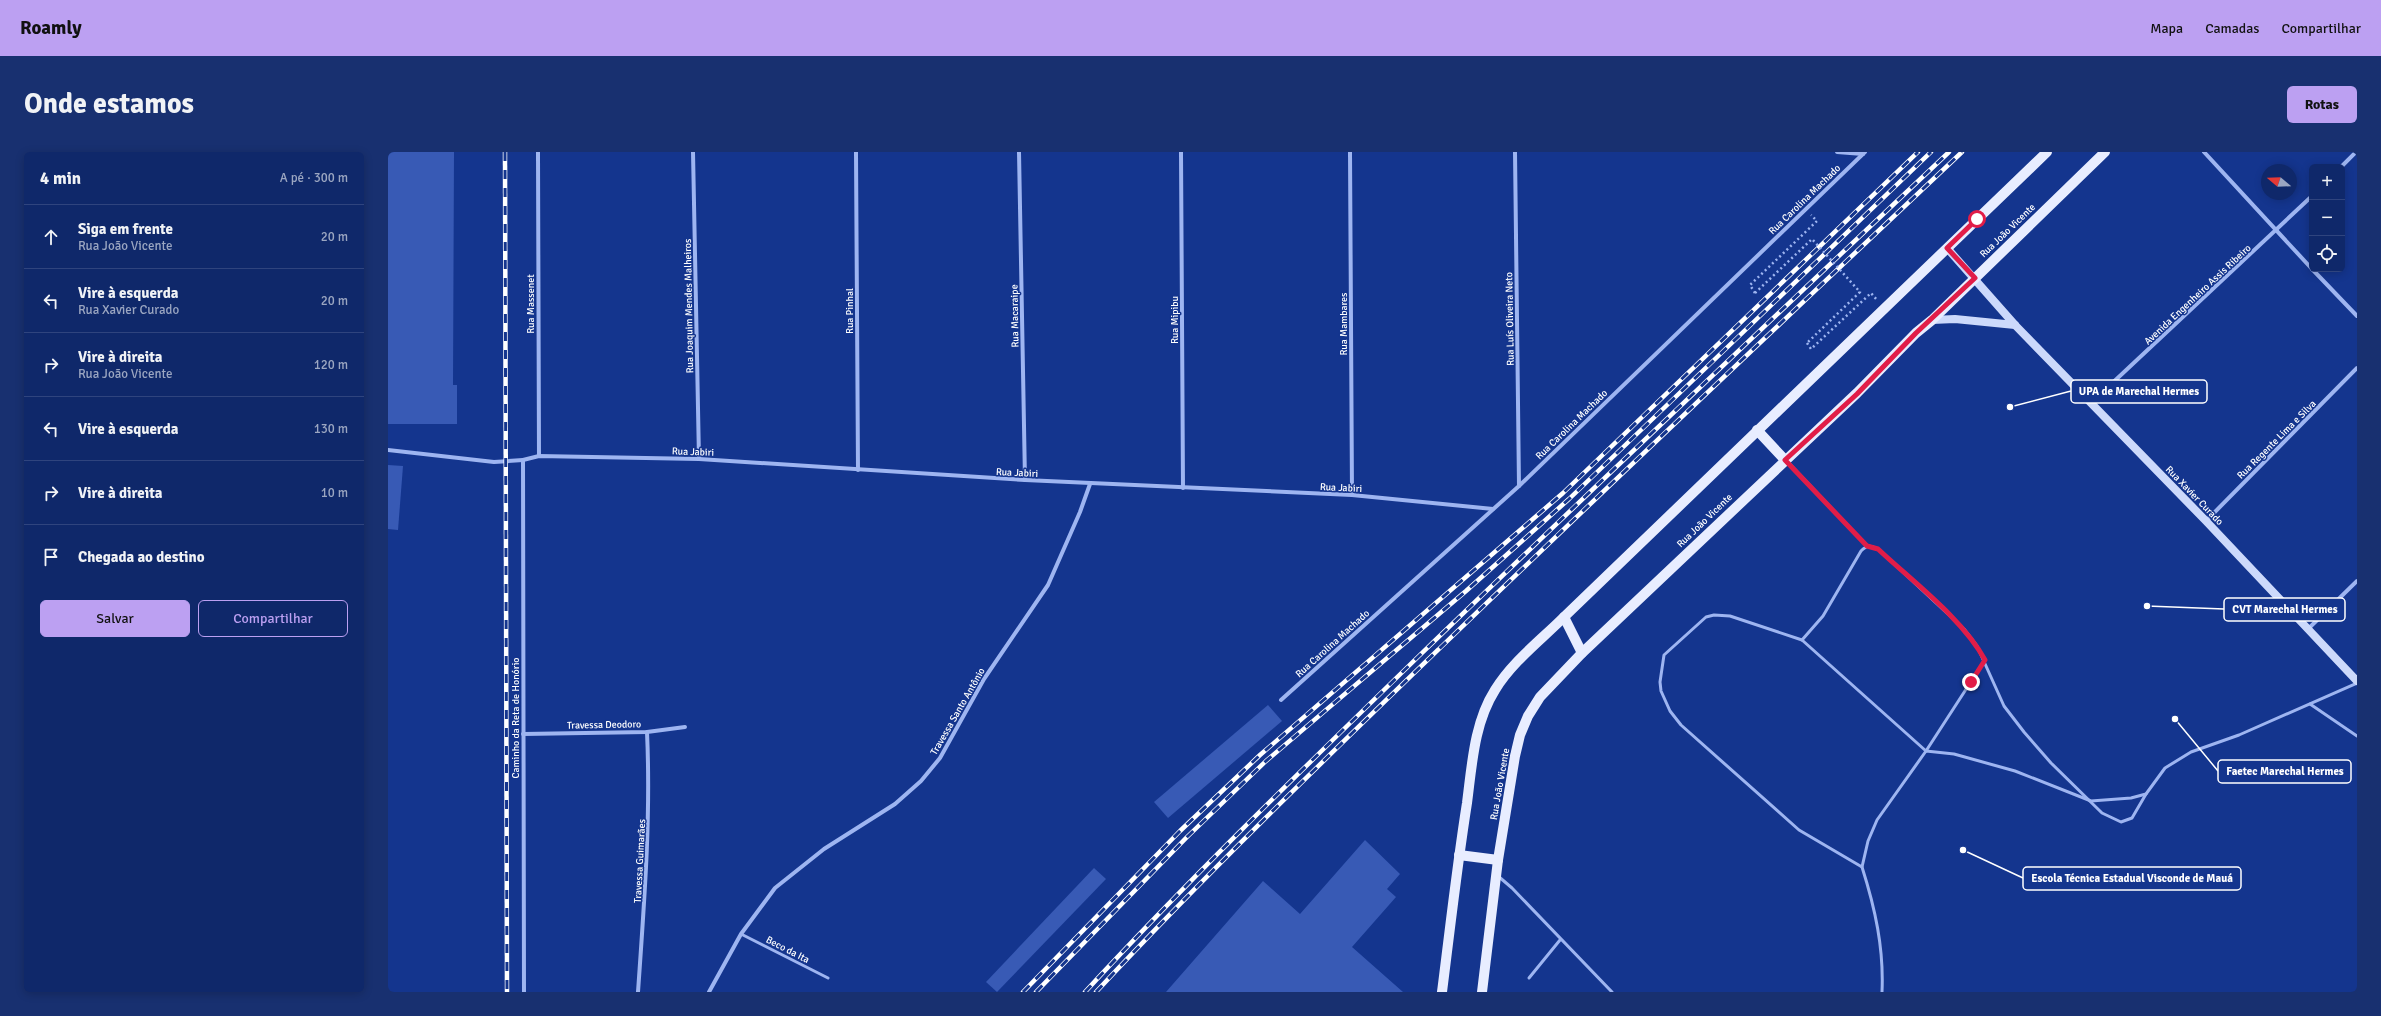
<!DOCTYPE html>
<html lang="pt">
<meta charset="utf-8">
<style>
body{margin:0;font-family:Signika,sans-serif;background:#183070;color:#f1f3f6}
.controls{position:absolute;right:12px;top:12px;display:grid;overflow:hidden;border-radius:6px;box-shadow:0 2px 10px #0003}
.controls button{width:36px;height:36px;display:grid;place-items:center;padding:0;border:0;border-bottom:1px solid #2f447e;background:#0f286a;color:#f1f3f6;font:20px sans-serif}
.compass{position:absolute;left:1873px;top:12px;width:36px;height:36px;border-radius:50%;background:#0f286a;box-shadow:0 2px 10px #0003;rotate:289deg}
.stop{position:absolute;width:12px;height:12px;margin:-9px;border:3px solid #e11d48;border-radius:50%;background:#fff}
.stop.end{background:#e11d48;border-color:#fff;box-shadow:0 1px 4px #0008}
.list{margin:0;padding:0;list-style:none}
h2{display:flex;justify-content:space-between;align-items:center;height:52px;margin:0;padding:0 16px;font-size:17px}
h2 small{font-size:13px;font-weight:400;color:#9ba6c1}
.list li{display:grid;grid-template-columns:26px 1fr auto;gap:12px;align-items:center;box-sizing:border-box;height:64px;padding:0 16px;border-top:1px solid #2f447e}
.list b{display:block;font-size:15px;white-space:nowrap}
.list p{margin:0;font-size:13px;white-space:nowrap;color:#9ba6c1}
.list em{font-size:13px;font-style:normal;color:#9ba6c1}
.actions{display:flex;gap:8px;padding:12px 16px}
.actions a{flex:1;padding:9px 0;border:1px solid #bca0f2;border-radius:6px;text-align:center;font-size:14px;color:#bca0f2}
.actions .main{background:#bca0f2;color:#111}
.icon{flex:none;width:22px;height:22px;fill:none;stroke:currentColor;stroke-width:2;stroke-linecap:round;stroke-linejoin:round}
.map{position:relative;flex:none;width:1969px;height:840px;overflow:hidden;border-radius:6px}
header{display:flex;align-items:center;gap:24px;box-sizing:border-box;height:56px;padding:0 20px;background:#bca0f2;color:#111}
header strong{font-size:19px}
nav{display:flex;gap:22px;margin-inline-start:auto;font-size:14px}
.intro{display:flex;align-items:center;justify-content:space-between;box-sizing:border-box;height:96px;padding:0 24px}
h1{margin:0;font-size:28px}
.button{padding:10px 18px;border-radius:6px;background:#bca0f2;color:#111;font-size:14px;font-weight:700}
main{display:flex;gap:24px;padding:0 24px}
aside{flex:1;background:#0f286a;border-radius:6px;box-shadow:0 2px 10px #0003}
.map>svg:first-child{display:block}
.building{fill:#385ab5}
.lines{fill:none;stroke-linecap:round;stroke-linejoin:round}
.path{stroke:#9eb5f1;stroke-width:2.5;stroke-dasharray:2 3;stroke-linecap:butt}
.service{stroke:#9eb5f1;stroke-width:3}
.minor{stroke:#9eb5f1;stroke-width:4}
.secondary{stroke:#ccd9fb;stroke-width:8}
.primary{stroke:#e8edff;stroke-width:10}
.rail-casing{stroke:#fff;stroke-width:4.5}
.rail{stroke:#14358e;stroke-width:3;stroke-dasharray:9;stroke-linecap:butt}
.path-bridge{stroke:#9eb5f1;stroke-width:2.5;stroke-dasharray:2 3;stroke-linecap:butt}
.route{stroke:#e11d48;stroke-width:5}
.labels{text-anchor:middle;stroke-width:3;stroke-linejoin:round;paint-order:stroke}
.street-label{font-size:10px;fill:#fff;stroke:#14358e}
.leader{fill:none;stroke:#fff;stroke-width:1.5}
.callout-dot{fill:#fff;stroke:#14358e;stroke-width:1.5}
.callout{fill:#14358e;stroke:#fff;stroke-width:1.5}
.callout-label{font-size:11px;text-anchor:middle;font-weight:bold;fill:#fff}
</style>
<header>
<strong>Roamly</strong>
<nav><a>Mapa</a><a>Camadas</a><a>Compartilhar</a></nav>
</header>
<div class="intro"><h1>Onde estamos</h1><a class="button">Rotas</a></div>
<main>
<aside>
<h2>4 min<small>A pé · 300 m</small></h2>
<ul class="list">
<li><svg class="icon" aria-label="ahead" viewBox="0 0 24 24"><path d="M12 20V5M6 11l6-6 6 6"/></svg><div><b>Siga em frente</b><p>Rua João Vicente</p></div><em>20 m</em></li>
<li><svg class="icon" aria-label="left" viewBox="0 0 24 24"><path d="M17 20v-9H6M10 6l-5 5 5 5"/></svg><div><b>Vire à esquerda</b><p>Rua Xavier Curado</p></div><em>20 m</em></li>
<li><svg class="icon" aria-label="right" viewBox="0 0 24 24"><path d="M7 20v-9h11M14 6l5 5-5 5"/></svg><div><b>Vire à direita</b><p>Rua João Vicente</p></div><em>120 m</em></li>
<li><svg class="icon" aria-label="left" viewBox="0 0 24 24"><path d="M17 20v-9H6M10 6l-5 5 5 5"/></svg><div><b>Vire à esquerda</b></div><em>130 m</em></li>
<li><svg class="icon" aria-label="right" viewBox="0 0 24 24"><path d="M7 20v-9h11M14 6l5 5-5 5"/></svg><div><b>Vire à direita</b></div><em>10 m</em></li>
<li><svg class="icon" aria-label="arrive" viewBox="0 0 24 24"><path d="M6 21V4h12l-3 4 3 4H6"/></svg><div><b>Chegada ao destino</b></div></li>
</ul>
<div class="actions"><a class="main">Salvar</a><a>Compartilhar</a></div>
</aside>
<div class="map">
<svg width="1969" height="840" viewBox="0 0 1969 840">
<rect width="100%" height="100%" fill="#14358e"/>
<!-- building -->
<g class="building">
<path d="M0,0H66L65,233H69V272H0Z"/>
<path d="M0,313L15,314L10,378L0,377Z"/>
<path d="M880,553L894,569L780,666L766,650Z"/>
<path d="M977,688L1012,722L999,737L1008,745L964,795L1015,840H778L875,729L912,762Z"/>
<path d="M706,716L718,727L609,840L598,830Z"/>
</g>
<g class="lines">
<!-- path -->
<g class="path">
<path d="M1367,141L1362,133L1429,69L1423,63"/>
<path d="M1419,191L1423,197L1483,141L1489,148"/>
</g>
<!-- service -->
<g class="service">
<path d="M1399,309L1479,394"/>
<path d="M1414,488L1435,464L1473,399C1479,393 1482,393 1490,397L1576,477L1589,494L1616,554L1636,580L1663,611L1714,661L1733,670L1744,666L1758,642"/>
<path d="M1922,552L1969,584"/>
<path d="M1474,715L1480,689L1489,668L1538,599L1566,602L1627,619L1703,649L1743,646L1758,642L1777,616L1803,600L1851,583L1969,531"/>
<path d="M1110,724L1124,736L1224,840"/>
<path d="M353,782L440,826"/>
<path d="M1141,826L1172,788"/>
<path d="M1494,840C1496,796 1487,756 1474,715L1411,678L1293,573L1282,559L1273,539L1272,530L1276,503L1318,465L1326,463L1342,464L1414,488L1538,599L1597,508"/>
</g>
<!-- minor -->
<g class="minor">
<path d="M150,0L151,304"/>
<path d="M305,0L311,307"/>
<path d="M468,0L470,318"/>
<path d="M631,0L637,328"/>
<path d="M793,0L795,336"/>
<path d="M962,0L964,343"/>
<path d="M1127,0L1131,334"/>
<path d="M1449,0L1475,2"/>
<path d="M1816,0L1924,117"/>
<path d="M1953,15L1968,0"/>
<path d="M1924,117L1969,164"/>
<path d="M1703,251L1924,44"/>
<path d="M0,298L106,310L135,308"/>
<path d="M1818,369L1969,216"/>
<path d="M1920,477L1969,429"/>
<path d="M893,548L1131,334L1477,0"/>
<path d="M135,582L259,580L297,575"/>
<path d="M136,840L135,308L151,304L311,307L637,328L964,343L1105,357"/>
<path d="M250,840C256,753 263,667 259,580"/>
<path d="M321,840L353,782L387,736L436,697L507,652L533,629L552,606L596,527L660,433L692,360L702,332"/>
</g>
<!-- secondary -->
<g class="secondary">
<path d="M1559,96L1627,173L1818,369L1969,529"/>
<path d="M1544,168L1567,167L1627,173"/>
</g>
<!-- primary -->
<g class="primary">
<path d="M1369,278L1397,308"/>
<path d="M1176,465L1194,501"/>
<path d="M1071,703L1110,708"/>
<path d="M1054,840C1062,777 1069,714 1079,651C1084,613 1086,571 1107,538C1124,510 1153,488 1176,465L1659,0"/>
<path d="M1094,840L1110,708L1127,604L1132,583L1140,564L1152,545L1194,501L1469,241L1528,181L1544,168L1717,0"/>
</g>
<!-- rail casing -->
<g class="rail-casing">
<g id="rail">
<path d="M117,0L119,840"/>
<path d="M635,840L792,679L872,603L1175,341L1530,0"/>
<path d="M648,840L799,685L878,609L1078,439L1181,347L1543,0"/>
<path d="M697,840C805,723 920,612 1034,501C1208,333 1385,166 1561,0"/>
<path d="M708,840C818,722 934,610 1051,497C1224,330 1399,165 1574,0"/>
</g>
</g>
<!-- rail -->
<use href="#rail" class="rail"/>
<!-- path-bridge -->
<path class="path-bridge" d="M1367,141L1424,87L1472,140L1419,191"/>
</g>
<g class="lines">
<!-- route -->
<path class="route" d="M1583,530L1597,508C1575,467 1524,429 1490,397L1479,394L1397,308L1469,242L1528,181L1587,126L1559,96L1589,67"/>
</g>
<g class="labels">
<!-- street labels -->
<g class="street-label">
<text transform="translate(1416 47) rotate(-44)" y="4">Rua Carolina Machado</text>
<text transform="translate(1619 78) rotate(-44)" y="4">Rua João Vicente</text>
<text transform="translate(1809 142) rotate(-43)" y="4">Avenida Engenheiro Assis Ribeiro</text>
<text transform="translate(142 152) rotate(-90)" y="4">Rua Massenet</text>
<text transform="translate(300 154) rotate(-91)" y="4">Rua Joaquim Mendes Malheiros</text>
<text transform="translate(461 159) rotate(-90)" y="4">Rua Pinhal</text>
<text transform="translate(626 164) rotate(-91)" y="4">Rua Macaraipe</text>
<text transform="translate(1121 167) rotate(-91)" y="4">Rua Luís Oliveira Neto</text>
<text transform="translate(786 168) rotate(-90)" y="4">Rua Mipibu</text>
<text transform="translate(955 172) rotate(-90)" y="4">Rua Mambares</text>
<text transform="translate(1183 272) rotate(-44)" y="4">Rua Carolina Machado</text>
<text transform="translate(1888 287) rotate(-45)" y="4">Rua Regente Lima e Silva</text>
<text transform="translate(305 299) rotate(2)" y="4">Rua Jabiri</text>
<text transform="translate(629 320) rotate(3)" y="4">Rua Jabiri</text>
<text transform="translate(953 335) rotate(3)" y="4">Rua Jabiri</text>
<text transform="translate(1807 343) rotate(46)" y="4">Rua Xavier Curado</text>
<text transform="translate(1316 368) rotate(-44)" y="4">Rua João Vicente</text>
<text transform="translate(944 491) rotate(-42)" y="4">Rua Carolina Machado</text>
<text transform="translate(569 559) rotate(-60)" y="4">Travessa Santo Antônio</text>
<text transform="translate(127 566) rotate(-90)" y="4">Caminho da Reta de Honório</text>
<text transform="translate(216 572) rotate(-1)" y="4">Travessa Deodoro</text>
<text transform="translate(1111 632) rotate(-80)" y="4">Rua João Vicente</text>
<text transform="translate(251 709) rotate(-87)" y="4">Travessa Guimarães</text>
<text transform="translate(400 797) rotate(27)" y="4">Beco da Ita</text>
</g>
</g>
<!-- callouts -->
<path class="leader" d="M1622 255L1683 239M1759 454L1836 457M1787 567L1830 619M1575 698L1635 726"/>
<g class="callout-dot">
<circle cx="1622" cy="255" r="4"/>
<circle cx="1759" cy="454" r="4"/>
<circle cx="1787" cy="567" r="4"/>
<circle cx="1575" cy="698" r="4"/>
</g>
<g class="callout">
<rect x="1683" y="228" width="136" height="23" rx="4"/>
<rect x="1836" y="446" width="121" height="23" rx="4"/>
<rect x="1830" y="608" width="133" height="23" rx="4"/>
<rect x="1635" y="715" width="218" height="23" rx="4"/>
</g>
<g class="callout-label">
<text x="1751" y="243">UPA de Marechal Hermes</text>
<text x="1897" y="461">CVT Marechal Hermes</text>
<text x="1897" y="623">Faetec Marechal Hermes</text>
<text x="1744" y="730">Escola Técnica Estadual Visconde de Mauá</text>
</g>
</svg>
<div class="controls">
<button>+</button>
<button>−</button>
<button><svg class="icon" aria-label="locate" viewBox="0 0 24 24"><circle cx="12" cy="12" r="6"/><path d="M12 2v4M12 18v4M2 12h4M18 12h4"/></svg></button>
</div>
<svg class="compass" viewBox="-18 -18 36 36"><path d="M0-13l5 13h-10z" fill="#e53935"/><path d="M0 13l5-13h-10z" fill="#9ba6c1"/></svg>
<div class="stop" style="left:1589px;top:67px"></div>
<div class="stop end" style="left:1583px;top:530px"></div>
</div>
</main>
